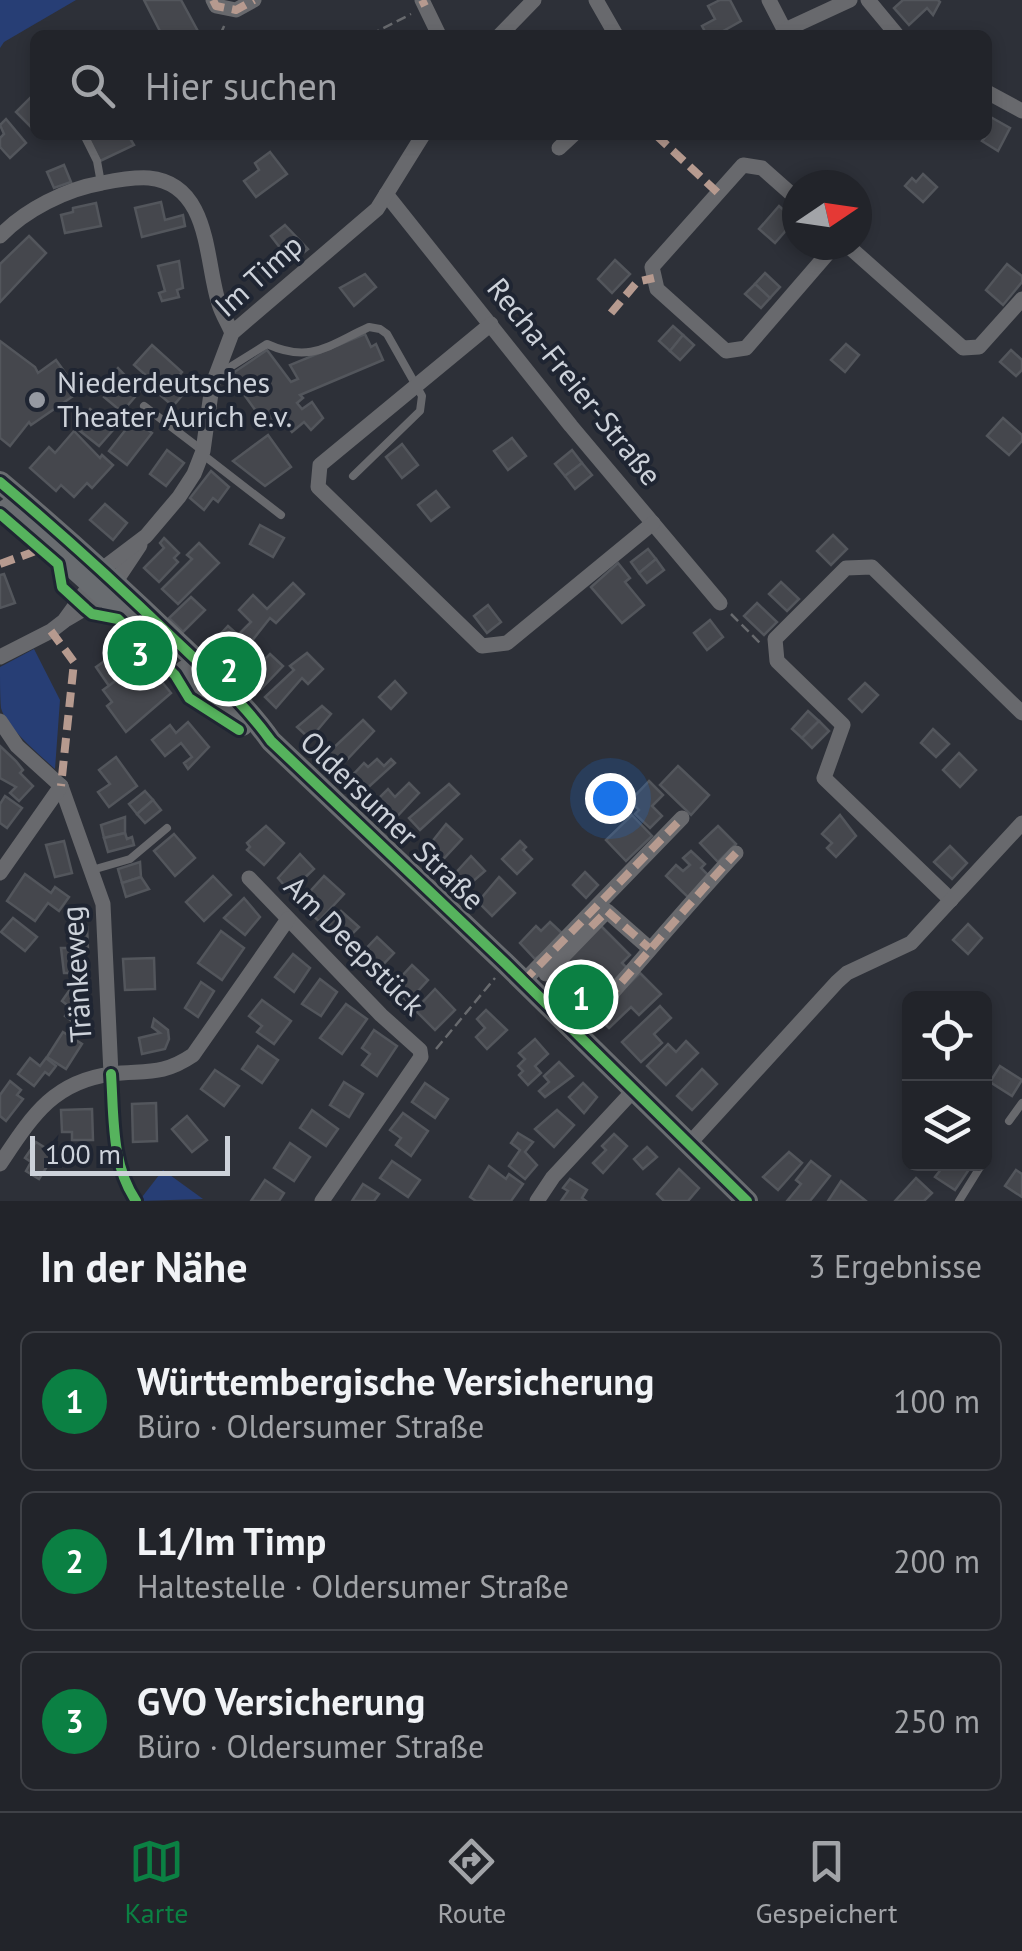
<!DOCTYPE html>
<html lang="de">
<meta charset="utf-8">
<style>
body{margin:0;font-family:"PT Sans",sans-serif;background:#2e3036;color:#f1f3f6}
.controls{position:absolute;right:30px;bottom:30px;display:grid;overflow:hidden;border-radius:15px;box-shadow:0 5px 15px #0003}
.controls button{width:90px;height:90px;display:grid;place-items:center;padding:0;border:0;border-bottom:2px solid #3f4147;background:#22242a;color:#f1f3f6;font:50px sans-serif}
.compass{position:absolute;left:782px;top:170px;width:90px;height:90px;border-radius:50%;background:#22242a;box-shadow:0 5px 15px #0003;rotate:77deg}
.scale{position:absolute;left:30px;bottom:25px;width:200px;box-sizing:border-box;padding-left:10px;border:5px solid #cdd2da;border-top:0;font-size:28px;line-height:35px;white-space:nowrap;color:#cdd2da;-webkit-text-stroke:8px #1f2532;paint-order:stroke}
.you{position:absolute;left:610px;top:798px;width:35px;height:35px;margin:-25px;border:8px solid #fff;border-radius:50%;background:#1a73e8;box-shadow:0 0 0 15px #1a73e833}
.badge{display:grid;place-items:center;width:65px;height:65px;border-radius:50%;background:#0b8043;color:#fff;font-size:32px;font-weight:700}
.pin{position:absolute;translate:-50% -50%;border:5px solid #fff;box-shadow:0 2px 10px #0006}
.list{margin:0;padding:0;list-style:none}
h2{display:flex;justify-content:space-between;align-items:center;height:130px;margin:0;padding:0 40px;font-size:42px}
h2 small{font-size:32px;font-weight:400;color:#a2a4a8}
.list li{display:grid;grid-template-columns:65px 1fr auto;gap:30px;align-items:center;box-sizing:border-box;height:140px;margin:0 20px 20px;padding:0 20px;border:2px solid #3f4147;border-radius:15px}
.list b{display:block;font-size:38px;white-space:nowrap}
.list p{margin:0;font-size:32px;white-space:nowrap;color:#a2a4a8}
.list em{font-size:32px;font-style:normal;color:#a2a4a8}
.icon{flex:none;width:55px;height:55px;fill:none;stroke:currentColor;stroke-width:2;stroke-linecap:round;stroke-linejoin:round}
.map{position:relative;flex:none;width:1022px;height:1201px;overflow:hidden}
.search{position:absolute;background:#22242a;box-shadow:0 5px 15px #0003;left:30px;right:30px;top:30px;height:110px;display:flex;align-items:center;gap:25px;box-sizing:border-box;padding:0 35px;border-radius:15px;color:#a2a4a8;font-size:38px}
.sheet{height:610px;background:#22242a}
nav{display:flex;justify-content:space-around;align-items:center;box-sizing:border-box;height:140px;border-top:2px solid #3f4147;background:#22242a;font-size:28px;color:#a2a4a8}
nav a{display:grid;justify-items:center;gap:5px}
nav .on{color:#0b8043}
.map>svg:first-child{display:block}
.green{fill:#273e75}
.building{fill:#45474d;stroke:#53565c;stroke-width:2.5}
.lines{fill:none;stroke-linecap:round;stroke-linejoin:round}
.path{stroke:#686a6e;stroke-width:2.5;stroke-dasharray:10 5;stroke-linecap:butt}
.lane{stroke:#68696d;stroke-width:8}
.street{stroke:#68696d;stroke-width:15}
.secondary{stroke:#696c70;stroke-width:22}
.quiet{stroke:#b69a8f;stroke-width:8;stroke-dasharray:15 8;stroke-linecap:butt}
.cycleway-casing{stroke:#1f2532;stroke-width:16}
.cycleway{stroke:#56b35d;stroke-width:10}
.poi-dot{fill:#9599a1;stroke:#1f2532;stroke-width:4}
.labels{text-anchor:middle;stroke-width:8;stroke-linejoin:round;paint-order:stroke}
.street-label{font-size:30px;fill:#cdd2da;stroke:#1f2532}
.poi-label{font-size:30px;fill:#cdd2da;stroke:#1f2532;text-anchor:start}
</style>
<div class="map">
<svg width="1022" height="1201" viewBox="0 0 1022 1201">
<rect width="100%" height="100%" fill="#2d3038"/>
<!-- green -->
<g class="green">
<path d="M0,0H76L4,42L0,48Z"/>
<path d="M34,649L60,700L55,769C40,755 6,727 1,708C0,695 0,679 0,667Z"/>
<path d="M163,1170L203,1199L139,1201Z"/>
</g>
<!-- building -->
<g class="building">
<path d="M144,0H181L200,35H162Z"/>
<path d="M720,0H730L741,21L716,35H707L702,26L715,19L708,6Z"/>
<path d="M903,0H938L940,2L933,15L927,8L909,25L894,8Z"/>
<path d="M32,96L35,98L34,130L16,112Z"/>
<path d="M987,115L1010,128L998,151L982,141L987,135Z"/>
<path d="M6,119L26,143L10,158L0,147V138L4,134L0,125Z"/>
<path d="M87,135H128L134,145L100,161Z"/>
<path d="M270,152L287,174L256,197L244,181L259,170L255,163Z"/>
<path d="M64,165L71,182L54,188L47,172Z"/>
<path d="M923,174L937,187L923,202L905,186L912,178L916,182Z"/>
<path d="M161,202L165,220L183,215L185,226L142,237L135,208Z"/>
<path d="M96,203L101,226L65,233L61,215L73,212V208Z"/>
<path d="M779,206L795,220L775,243L759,229Z"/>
<path d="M285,225L308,249L274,276L264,263L281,249L271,236Z"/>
<path d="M29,236L46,253L0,302V264Z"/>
<path d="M615,260L630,274L612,293L598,279Z"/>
<path d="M179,261L183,288L177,290L179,297L162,301L159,293L165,291L158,266Z"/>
<path d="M1007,264L1022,276V282L1003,305L986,290Z"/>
<path d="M765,273L780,287L770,298L755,284Z"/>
<path d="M365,274L376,287L354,306L340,288Z"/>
<path d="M755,284L770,298L761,308L745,294Z"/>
<path d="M673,326L683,335L670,351L659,341Z"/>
<path d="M365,334L371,347L376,344L383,360L300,395L303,398L297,403L302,409L312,402L323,418L311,430L304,422L292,432L279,416L266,425L230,375L267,350L291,382L298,379L290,365Z"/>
<path d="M683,335L694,345L680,360L670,351Z"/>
<path d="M0,341L35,367L38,373L56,360L79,392L31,425L29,422L10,446L0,438Z"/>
<path d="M846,344L859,355L845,372L831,360Z"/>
<path d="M152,345L182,372L175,380L187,390L173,406L160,395L164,391L134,365Z"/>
<path d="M1011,350L1022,360V370L1016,376L1000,362Z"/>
<path d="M118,368L140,391L122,412L104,397L116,382L110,377Z"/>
<path d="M90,409L114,429L99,446L75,427Z"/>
<path d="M1003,418L1022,435V441L1009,455L987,436Z"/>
<path d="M134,419L152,433L127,465L109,451Z"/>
<path d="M74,431L100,458L102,455L113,465L92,488L87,483L74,497L61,485L56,491L30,468L49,447L55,453Z"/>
<path d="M268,435L291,467L265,486L233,461Z"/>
<path d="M512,438L526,456L508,470L494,451Z"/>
<path d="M402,444L418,465L402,478L386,457Z"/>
<path d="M167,450L184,463L166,486L150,474Z"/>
<path d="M572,450L582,463L565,476L555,464Z"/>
<path d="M582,463L592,475L575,489L565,476Z"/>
<path d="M211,471L229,487L218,502L213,498L204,510L190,498Z"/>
<path d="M436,491L449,507L431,521L418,505Z"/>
<path d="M105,504L127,523L113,540L90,520Z"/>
<path d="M260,525L284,538L273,557L250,544Z"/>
<path d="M833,535L847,549L831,565L817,551Z"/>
<path d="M164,538L179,553L174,558L178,562L159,582L144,568L164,548L160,543Z"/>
<path d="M199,543L219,563L178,604L162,589L192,559L187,555Z"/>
<path d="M648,549L656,559L639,573L631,562Z"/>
<path d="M656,559L664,570L647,583L639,573Z"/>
<path d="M618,563L630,578L625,582L644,605L622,623L591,587Z"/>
<path d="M4,574L15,603L0,608V575Z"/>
<path d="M781,582L799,599L787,611L769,594Z"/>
<path d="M293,583L304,594L276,623L270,618L247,647L243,643L231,655L215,640L228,626L238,635L251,622L239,610L253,595L267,609Z"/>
<path d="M191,597L205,610L183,632L169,618Z"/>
<path d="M757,603L777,622L764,635L744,616Z"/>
<path d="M488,605L501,622L487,633L474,616Z"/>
<path d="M710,620L723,637L707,650L694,633Z"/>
<path d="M130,639L144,660L109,686L96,667L110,657L108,654Z"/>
<path d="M307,653L323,669L308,684L302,678L276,708L265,697L294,670L290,666Z"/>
<path d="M270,654L283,666L261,689L248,677Z"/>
<path d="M144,660L171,693L126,732L107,706L112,702L103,690Z"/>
<path d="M395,681L406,693L391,709L379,697Z"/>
<path d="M865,683L878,695L862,712L849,699Z"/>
<path d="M322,706L331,714L310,739L297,727Z"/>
<path d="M808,711L819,721L802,738L792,729Z"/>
<path d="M363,720L374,731L341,766L328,753Z"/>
<path d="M819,721L829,731L812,748L802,738Z"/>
<path d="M188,722L209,747L188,769L184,763L192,757L181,743L165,756L152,740L170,725L176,733Z"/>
<path d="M933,729L949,744L936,757L921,743Z"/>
<path d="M0,746L16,761L23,770L20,773L33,786L19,801L10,793L16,787L0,778Z"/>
<path d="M959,753L976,770L960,787L943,770Z"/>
<path d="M116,757L137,786L109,807L98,792L110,784L99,770Z"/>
<path d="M377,759L384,766L391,759L395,763L363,792L349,779L364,763L368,767Z"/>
<path d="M678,766L709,795L691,815L660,785Z"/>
<path d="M649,781L663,795L652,806L662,816L650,828L635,814L639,810L630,801Z"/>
<path d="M409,783L419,793L391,823L378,810L383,805L377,800L388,789L395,797Z"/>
<path d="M449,784L459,794L420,830L409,818Z"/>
<path d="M145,791L153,800L137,814L129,804Z"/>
<path d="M5,796L22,808L7,828L0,823V804Z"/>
<path d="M153,800L161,810L145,823L137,814Z"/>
<path d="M632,815L652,836L626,861L606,840Z"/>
<path d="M840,815L856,836L836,857L827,848L832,843L822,834Z"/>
<path d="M125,817V833L104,838L101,825Z"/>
<path d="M446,824L462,839L437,866L423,853Z"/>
<path d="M266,826L284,843L264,865L247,850L250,847L247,843Z"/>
<path d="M718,826L736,844L718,862L700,843Z"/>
<path d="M125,833L127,839L132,837L134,845L108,852L104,838Z"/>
<path d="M174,834L195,858L175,876L154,851Z"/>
<path d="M64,841L72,873L55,877L46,845Z"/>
<path d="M520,841L526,847L523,850L532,859L517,874L502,859Z"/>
<path d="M950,846L967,863L952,879L934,862Z"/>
<path d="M691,851L705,864L701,868L710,877L689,898L666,876L676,865L683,871L690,865L683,858Z"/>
<path d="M300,854L314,869L290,892L278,878Z"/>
<path d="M471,856L485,871L463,890L451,878Z"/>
<path d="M140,862L141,877L122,883L118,869Z"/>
<path d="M585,872L598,885L586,898L573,885Z"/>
<path d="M25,874L51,893L55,887L69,897L59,911L48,903L35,921L7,901Z"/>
<path d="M213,876L231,895L204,921L186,902Z"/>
<path d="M324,876L344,894L319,921L312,915L315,912L311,908L315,904L306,896Z"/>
<path d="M141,877L149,889L126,897L122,883Z"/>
<path d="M499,877L515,893L492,916L478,902Z"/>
<path d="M244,898L260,917L245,935L224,918Z"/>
<path d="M341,911L359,927L343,943L326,928Z"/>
<path d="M13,918L37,937L25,951L1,932Z"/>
<path d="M550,922L565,936L535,959L520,943L536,926L541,931Z"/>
<path d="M968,924L982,938L968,954L953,940Z"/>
<path d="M600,925L630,955L622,963L627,968L587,1007L554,973Z"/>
<path d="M87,927L88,950H81L79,973H64L61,948H74L73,928Z"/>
<path d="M221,931L244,948L222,980L198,963Z"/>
<path d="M377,937L394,953L376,972L359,956Z"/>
<path d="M293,954L310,968L294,992L275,977Z"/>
<path d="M154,958L155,989L125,990L123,959Z"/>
<path d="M412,965L428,980L408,1002L392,987Z"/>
<path d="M640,973L661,994L639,1015L631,1007L609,1028L596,1016Z"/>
<path d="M320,979L337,992L321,1016L302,1004Z"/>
<path d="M201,982L214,991L198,1017L185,1008Z"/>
<path d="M71,988L90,1002L84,1010L91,1015L81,1028L65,1016L71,1008L62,1001Z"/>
<path d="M435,989L455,1010L435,1030L415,1010Z"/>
<path d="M262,1000L291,1021L274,1044L257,1032L262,1026L249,1016Z"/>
<path d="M346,1004L367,1019L342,1054L320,1038Z"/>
<path d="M660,1006L671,1018L654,1034L662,1043L641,1062L622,1042Z"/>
<path d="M486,1010L507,1030L487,1049L476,1037L485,1028L477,1019Z"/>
<path d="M154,1019L168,1030L169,1039L165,1049L142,1054L139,1038L160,1033L152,1027Z"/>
<path d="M374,1030L397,1046L377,1076L362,1065L370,1054L362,1048Z"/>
<path d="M63,1032L82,1044L66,1069L47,1057Z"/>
<path d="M535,1039L548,1054L535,1066L541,1073L528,1085L519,1075L523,1071L518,1066L525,1059L519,1053Z"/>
<path d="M686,1041L698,1053L666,1085L647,1066L668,1044L676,1052Z"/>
<path d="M258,1046L278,1060L262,1083L242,1069Z"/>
<path d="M30,1058L40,1066L46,1058L56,1066L49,1075L45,1072L34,1086L18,1074Z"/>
<path d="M559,1062L573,1076L545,1097L539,1091L549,1082L544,1076Z"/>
<path d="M1000,1066L1022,1080L1012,1096L990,1082Z"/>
<path d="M702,1069L717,1084L692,1110L677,1096Z"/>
<path d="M215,1070L239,1086L224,1106L201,1089Z"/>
<path d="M10,1081L21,1090L17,1095L23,1099L6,1121L0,1116V1095Z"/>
<path d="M344,1082L363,1094L349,1117L330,1105Z"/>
<path d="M425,1083L448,1099L435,1118L412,1102Z"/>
<path d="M583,1083L597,1097L584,1113L569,1097Z"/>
<path d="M156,1103L157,1141L133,1142L132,1104Z"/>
<path d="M92,1109L93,1140H72V1132H62L61,1110Z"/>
<path d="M312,1110L338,1129L326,1146L300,1128Z"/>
<path d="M557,1110L574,1125L554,1147L535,1129Z"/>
<path d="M403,1113L428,1131L411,1156L396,1145L401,1138L390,1130Z"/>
<path d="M187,1116L207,1140L192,1152L172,1129Z"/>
<path d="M518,1133L533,1142L525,1152L537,1165L525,1179L509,1166L520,1150L511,1143Z"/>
<path d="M614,1134L627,1146L603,1173L593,1163L606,1150L602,1146Z"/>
<path d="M36,1142L55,1154L39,1179L26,1171L31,1162L25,1158Z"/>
<path d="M290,1143L310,1157L294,1181L274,1168Z"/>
<path d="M647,1147L657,1157L643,1169L634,1159Z"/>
<path d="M789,1152L802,1163L778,1190L763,1177Z"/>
<path d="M392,1161L420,1180L408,1197L380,1178Z"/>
<path d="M811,1161L830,1176L810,1201H787L801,1184L796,1180Z"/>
<path d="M936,1164H963L970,1168L955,1190L935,1177L942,1168Z"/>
<path d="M489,1166L506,1179L509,1174L523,1184L511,1201H476L470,1197Z"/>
<path d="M679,1169L699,1188L688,1201H664L657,1194Z"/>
<path d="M1016,1170L1022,1174V1197L1005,1186Z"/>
<path d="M916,1178L932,1193L924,1201H895Z"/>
<path d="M570,1179L587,1190L582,1198L586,1201H561L568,1191L563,1188Z"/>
<path d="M265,1180L284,1193L279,1201H251Z"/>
<path d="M841,1181L866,1201H828Z"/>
<path d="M363,1184L379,1194L374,1201H352Z"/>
</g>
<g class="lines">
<!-- path -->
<g class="path">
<path d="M220,35L225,24"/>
<path d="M370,35L411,14"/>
<path d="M731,614L761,644"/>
<path d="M436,1049L495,978"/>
</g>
<!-- lane -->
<g class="lane">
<path d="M84,135L97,161L101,183"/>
<path d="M219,374L267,344C311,364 329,345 369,327L380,329L387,334L422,396L420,411L353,476"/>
<path d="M144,406L203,451"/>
<path d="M202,454L281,515"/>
<path d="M92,870L130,859L167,828"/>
<path d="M1009,1121L1022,1103"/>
<path d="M959,1201L982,1164"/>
</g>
<!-- street -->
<g class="street">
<path d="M213,0L216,6L236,10L254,0"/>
<path d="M422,0L439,35"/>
<path d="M596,0L616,35"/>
<path d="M769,0L787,35"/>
<path d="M868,0L897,35"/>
<path d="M785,30L850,0"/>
<path d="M500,35L534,0"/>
<path d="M987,92L1022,111"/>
<path d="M559,148L573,135"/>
<path d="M386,194L571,426L720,603"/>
<path d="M797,199L762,168L743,165L652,267L657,289L726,351L746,348L835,245"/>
<path d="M0,236C25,210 66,189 102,183C117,180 134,177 149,178C211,184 205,262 219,304C222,314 228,323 232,333"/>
<path d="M847,245L963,348L979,347L1022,299"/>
<path d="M491,324L320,465L318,487L482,646L507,643L653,523"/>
<path d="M67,619L106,596L140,545"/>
<path d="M0,657L51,631L64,621L101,570L146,536L179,497L194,474L203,451L212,386L232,333L377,209L423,135"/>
<path d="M0,721L17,746L61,786L103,904L111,1074"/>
<path d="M0,873L61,786"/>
<path d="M249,878L381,1015L420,1050L421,1057L322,1201"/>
<path d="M951,900L824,778L843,725L777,661L775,639L846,568L872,567L1022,713"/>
<path d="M546,974L607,911L649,948"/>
<path d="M523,982L682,818"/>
<path d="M576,1034C630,974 681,912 736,853"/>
<path d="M689,1144L837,982L847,973L911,943L1022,823"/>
<path d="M0,1164C31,1118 52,1082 111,1074C146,1070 162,1076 193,1055L288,919"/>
<path d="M537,1201L553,1177L634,1090"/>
</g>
<!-- secondary -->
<g class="secondary">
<path d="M0,482C61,533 119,586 176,641C210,673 244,703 271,741L506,964L747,1201"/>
<path d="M8,509L133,621"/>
<path d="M185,671L242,725"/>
</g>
<!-- quiet -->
<g class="quiet">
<path d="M213,0L216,6L236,10L254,0"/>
<path d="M422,0L425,6"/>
<path d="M656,135L718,193"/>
<path d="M611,313L637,282L654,278"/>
<path d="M0,564L33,552L40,543"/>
<path d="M51,631L74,662L61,786"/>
<path d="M591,927L607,911L649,948"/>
<path d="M523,982L682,818"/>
<path d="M576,1034C630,974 681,912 736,853"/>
</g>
<!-- cycleway casing -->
<g class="cycleway-casing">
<g id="cycleway">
<path d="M0,482C61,533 119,586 176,641C210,673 244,703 271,741L506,964L747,1201"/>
<path d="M0,514L58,564L62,587L86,609L92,614L118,619L175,675L189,698L239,730"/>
<path d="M111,1074C114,1117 111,1164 136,1201"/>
</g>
</g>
<!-- cycleway -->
<use href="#cycleway" class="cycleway"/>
</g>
<!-- markers -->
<circle class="poi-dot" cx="37" cy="400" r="10"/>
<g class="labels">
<!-- street labels -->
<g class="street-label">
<text transform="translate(259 276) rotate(-42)" y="10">Im Timp</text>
<text transform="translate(574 382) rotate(51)" y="10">Recha-Freier-Straße</text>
<text transform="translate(392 821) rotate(44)" y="10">Oldersumer Straße</text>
<text transform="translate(354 946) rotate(45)" y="10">Am Deepstück</text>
<text transform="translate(77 974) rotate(-94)" y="10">Tränkeweg</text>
</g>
<!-- poi labels -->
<g class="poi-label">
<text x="57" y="393">Niederdeutsches<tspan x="57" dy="34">Theater Aurich e.v.</tspan></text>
</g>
</g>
</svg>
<div class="controls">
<button><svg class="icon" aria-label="locate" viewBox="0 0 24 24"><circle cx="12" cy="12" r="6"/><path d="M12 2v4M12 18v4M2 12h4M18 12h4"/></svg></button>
<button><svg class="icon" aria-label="layers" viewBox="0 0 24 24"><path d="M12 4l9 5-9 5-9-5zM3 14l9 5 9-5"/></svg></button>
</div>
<svg class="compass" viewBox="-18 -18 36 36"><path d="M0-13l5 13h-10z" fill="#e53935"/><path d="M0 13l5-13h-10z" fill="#a2a4a8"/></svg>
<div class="scale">100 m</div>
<div class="you"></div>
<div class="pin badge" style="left:581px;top:997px">1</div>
<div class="pin badge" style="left:229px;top:669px">2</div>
<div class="pin badge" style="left:140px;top:653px">3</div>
<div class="search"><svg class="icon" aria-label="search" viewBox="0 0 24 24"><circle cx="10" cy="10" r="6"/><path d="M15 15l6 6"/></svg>Hier suchen</div>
</div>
<section class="sheet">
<h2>In der Nähe<small>3 Ergebnisse</small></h2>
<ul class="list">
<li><span class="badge">1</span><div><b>Württembergische Versicherung</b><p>Büro · Oldersumer Straße</p></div><em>100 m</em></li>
<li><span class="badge">2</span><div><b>L1/Im Timp</b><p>Haltestelle · Oldersumer Straße</p></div><em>200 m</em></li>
<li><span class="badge">3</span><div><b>GVO Versicherung</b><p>Büro · Oldersumer Straße</p></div><em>250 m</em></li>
</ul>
</section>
<nav>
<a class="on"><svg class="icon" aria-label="map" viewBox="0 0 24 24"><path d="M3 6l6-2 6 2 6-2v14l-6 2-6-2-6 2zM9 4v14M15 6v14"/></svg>Karte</a>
<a><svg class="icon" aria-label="directions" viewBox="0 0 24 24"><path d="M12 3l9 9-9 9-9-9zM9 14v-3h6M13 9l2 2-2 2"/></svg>Route</a>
<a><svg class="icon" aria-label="saved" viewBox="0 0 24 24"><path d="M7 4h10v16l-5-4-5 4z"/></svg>Gespeichert</a>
</nav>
